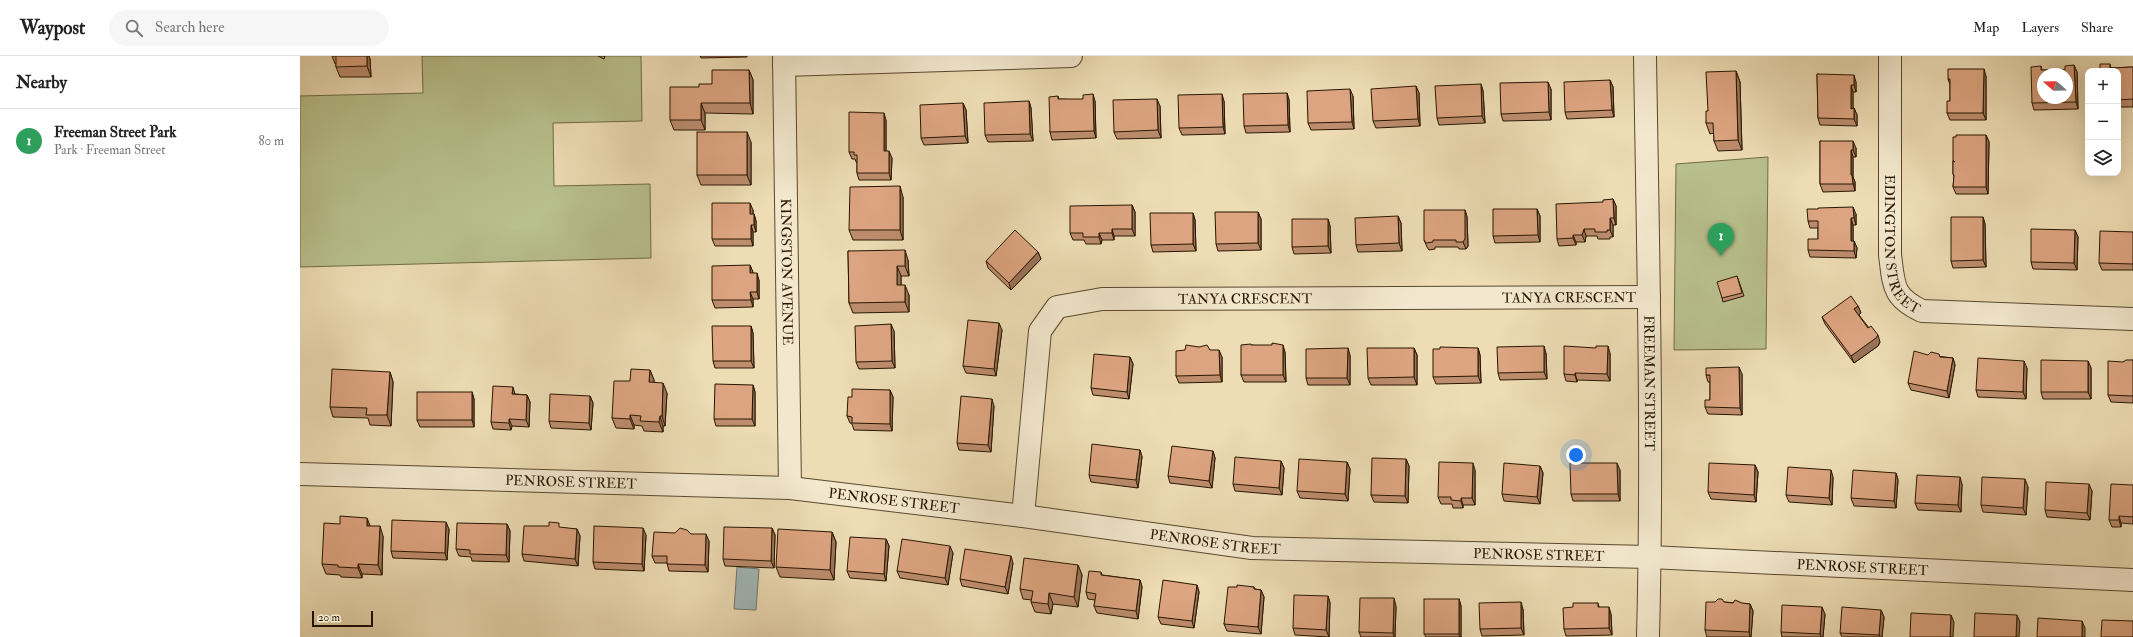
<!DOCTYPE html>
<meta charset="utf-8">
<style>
body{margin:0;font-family:"IM FELL Double Pica",serif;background:#f6f6f6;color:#222}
.controls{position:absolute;right:12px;top:12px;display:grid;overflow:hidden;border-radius:8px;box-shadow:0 4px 16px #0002}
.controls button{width:36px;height:36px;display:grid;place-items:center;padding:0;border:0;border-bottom:1px solid #e0e0e0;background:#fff;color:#222;font:20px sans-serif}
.compass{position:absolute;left:1737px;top:12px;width:36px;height:36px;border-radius:50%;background:#fff;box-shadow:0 4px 16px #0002;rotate:290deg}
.scale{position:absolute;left:12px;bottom:10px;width:61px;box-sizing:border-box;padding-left:4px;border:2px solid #281600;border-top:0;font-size:11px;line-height:14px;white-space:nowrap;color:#281600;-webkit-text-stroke:3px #f3e8ce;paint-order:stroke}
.you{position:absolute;left:1276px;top:399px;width:14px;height:14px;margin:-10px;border:3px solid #fff;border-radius:50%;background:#1a73e8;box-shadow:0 0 0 6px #1a73e833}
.badge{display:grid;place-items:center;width:26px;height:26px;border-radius:50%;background:#8f2418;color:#fff;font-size:13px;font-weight:700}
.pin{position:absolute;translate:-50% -33px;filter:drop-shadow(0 1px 2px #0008)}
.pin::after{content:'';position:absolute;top:21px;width:14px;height:12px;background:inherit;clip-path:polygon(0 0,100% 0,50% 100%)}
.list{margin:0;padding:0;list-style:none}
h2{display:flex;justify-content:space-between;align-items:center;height:52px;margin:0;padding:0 16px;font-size:17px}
h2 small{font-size:13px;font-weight:400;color:#767676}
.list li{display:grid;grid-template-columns:26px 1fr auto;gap:12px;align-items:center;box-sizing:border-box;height:64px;padding:0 16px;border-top:1px solid #e0e0e0}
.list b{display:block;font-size:15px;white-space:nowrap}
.list p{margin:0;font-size:13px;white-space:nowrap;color:#767676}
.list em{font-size:13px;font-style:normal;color:#767676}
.icon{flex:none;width:22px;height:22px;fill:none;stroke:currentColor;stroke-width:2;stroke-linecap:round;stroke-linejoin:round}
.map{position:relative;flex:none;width:1833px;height:581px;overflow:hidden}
header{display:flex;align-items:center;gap:24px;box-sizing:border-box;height:56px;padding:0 20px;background:#fff;border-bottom:1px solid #e0e0e0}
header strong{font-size:19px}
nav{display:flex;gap:22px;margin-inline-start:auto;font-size:14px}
.search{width:280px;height:36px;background:#f6f6f6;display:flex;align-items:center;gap:10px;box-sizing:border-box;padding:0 14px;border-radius:22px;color:#767676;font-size:15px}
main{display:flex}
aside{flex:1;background:#fff}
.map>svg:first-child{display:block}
.green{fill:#b8c08d;stroke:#706b46}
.water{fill:#a0b8b9;stroke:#70776f}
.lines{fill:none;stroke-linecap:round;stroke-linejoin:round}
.minor-casing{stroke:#59482d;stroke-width:24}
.minor{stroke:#f3e8ce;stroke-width:22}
.wall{fill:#bd8d6e;stroke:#281600}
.shaded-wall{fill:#9a735a;stroke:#281600}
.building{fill:#dca480;stroke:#281600;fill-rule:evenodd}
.labels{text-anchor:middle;stroke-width:3;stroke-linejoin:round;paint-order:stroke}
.street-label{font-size:14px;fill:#281600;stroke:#f3e8ce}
</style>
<header>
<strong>Waypost</strong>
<div class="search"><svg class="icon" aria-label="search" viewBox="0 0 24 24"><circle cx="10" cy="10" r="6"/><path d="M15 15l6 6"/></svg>Search here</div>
<nav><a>Map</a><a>Layers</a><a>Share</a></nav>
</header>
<main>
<aside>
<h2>Nearby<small></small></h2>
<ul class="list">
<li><span class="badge" style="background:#2e9e5b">1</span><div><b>Freeman Street Park</b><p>Park · Freeman Street</p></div><em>80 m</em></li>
</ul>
</aside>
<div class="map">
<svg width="1833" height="581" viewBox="0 0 1833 581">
<rect width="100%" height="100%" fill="#eddcb4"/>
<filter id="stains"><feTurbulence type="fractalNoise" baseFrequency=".005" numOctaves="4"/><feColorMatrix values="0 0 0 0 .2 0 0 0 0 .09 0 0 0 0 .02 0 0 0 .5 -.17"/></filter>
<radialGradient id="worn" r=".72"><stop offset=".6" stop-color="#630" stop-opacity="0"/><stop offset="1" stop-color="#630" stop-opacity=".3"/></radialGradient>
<!-- green -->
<g class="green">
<path d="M122,0H341L342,65L253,67L254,130L350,128L351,202L0,211V40L123,37Z"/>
<path d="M1468,101L1466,293L1374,294L1376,108Z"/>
</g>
<!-- water -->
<path class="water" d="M437,511L459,513L456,554L434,553Z"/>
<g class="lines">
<!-- minor casing -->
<g class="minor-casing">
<g id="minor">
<path id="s1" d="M484,0L490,432"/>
<path id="s2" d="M1345,0C1348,194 1353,387 1348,581"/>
<path id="s3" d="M1590,0V199C1594,229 1592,241 1622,255L1833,263"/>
<path d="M484,9L771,0"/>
<path id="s4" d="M0,418L490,432L723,460L952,492L1350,501L1833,524"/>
<path id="s5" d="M723,460L740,275L757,251L802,243L1349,241"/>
</g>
</g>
<!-- minor -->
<use href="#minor" class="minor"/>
</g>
<!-- wall -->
<g class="wall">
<path d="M32,0H69L70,3L71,21H40L36,11V8H35Z"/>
<path d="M298,0H305L304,3Z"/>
<path d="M400,0H447V1L401,2Z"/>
<path d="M1810,8L1811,12L1833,11V51H1818V15H1800Z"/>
<path d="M1774,9L1777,16L1778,53L1734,54L1732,47L1741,10L1742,14H1765Z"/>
<path d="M449,14L453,24V58L405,57V74H374L370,64L399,31L412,28Z"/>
<path d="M1436,15L1440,26L1442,94L1418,95L1414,85V77L1410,78L1406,67L1408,55Z"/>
<path d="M1517,18L1556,26V36H1553V52H1554L1557,59V70L1520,69L1518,62Z"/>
<path d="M1686,20V64H1650L1647,57L1650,45V29L1648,23Z"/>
<path d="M1310,24L1313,31L1314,61L1267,63L1265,56Z"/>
<path d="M1181,28L1183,35L1185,67L1139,69L1137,62Z"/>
<path d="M1116,30L1119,37L1120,70L1076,72L1073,65Z"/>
<path d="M1251,33V64L1203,65L1201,58Z"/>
<path d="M987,37L989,44L990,76L946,77L944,70Z"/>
<path d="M758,40L759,43L795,45L796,82L752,84L750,76Z"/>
<path d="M1053,40L1054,73L1011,74L1008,67Z"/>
<path d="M729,45L731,52L733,85L688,86L685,79Z"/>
<path d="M924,45L925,78L882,79L879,72Z"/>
<path d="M663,47L666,54L668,87L624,89L621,82Z"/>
<path d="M860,50L861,82L817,83L814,76Z"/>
<path d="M586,64V95L592,102L591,124H559L557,117V106H556L555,103H552L549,96Z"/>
<path d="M1686,79L1689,86L1688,138H1656L1653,131L1654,121L1653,118V104Z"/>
<path d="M1520,85L1556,92V101H1553V121L1555,126V135L1523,136L1520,128Z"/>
<path d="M451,86V129H401L397,119Z"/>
<path d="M603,141V184H553L549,174Z"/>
<path d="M1313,143L1316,150V169H1313V181H1310V183H1298L1297,180H1286L1285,186H1276V189L1259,190L1257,183L1303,146Z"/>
<path d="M832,149L835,156V180H814V184H802L801,188H786L784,184H773L770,177Z"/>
<path d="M1237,153L1240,160V186L1195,187L1193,180Z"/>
<path d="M453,154V158H454L456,165V176H453V190H415L412,183Z"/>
<path d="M1165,154L1167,161L1168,190L1166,193H1159L1158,191H1135V193L1129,194L1127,191L1124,184Z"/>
<path d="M958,156L961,163V194L918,195L916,188Z"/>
<path d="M893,157L895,164L896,195L853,196L851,189Z"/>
<path d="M1556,158V169H1553V185H1554L1557,192L1556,202L1510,201L1508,194L1518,183V172H1510L1508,165Z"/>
<path d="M1098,160L1101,167L1102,195L1058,196L1056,189Z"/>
<path d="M1683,161L1685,168L1686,211L1653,212L1651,205Z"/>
<path d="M1028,163L1030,170L1031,197L994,198L992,191Z"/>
<path d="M1775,174L1778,181L1777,214L1733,213L1731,206Z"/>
<path d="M1833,176V214H1802L1799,207Z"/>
<path d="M548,195L608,204L609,220H601V229L609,239V256L553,257L549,247Z"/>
<path d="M738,196L741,203L711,234L688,212L686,205Z"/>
<path d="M450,209L453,217L459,224V243H453V251L415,252L412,244Z"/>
<path d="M1437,220L1444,240L1423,246L1422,242Z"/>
<path d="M1558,250L1561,257L1559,259L1580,286L1578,290L1554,307L1525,268L1522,261Z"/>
<path d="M451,270L453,277L454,312H415L413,305Z"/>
<path d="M702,274L696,320L666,317L663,310Z"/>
<path d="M594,275L595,312L559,313L556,306Z"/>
<path d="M952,289L985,296L986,326H944L941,319Z"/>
<path d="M1114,292L1117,299V329H1071L1068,322Z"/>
<path d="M1178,292L1180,299L1181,327L1136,328L1133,321Z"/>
<path d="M885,294H910L922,301V326L879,327L876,320Z"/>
<path d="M1246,297L1247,323L1200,324L1198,317Z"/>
<path d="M1310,297V325L1277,324V326L1266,325L1264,318Z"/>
<path d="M1050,299V329H1008L1006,322Z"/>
<path d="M1628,299L1653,302L1655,309L1649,342L1611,334L1608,327Z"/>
<path d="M830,301L833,308L829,343L793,339L791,332Z"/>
<path d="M1833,304V347L1811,346L1808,339L1823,306Z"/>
<path d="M1788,305L1791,312V343H1743L1741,336Z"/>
<path d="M1727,312L1726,343L1678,341L1676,334Z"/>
<path d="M350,314L354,324V327L367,337L365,370H363V376L344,375L342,370L334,369V373L316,372L312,362L330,325Z"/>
<path d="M90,316L93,326L91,370L70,369L68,362L33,361L30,351Z"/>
<path d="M1442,318V359L1408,358L1405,351L1410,344V326H1408L1406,319Z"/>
<path d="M453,329L455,336V370H416L414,363Z"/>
<path d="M590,334L593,341L592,375L554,374L552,368L550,367L547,360L552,341Z"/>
<path d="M172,336L174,343V371H120L117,364Z"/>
<path d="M215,338L227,339L230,346L229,371L212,370L211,374L193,373L191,366Z"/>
<path d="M290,340L293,347L291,374L251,372L249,365Z"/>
<path d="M694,350L691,396L659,394L657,387Z"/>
<path d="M840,394L842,401L838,432L791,426L789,419Z"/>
<path d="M913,395L915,402L912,432L870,427L868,420Z"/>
<path d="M1106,403L1109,410L1108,447L1074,446L1071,439Z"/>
<path d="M981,405L984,412L982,439L935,435L933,428Z"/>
<path d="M1047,406L1050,413L1048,445L1000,442L997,435Z"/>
<path d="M1455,409L1458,416L1456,446L1411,443L1408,436Z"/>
<path d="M1240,410L1243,417L1240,448L1204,445L1202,438Z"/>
<path d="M1175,414V449H1163V452H1153L1152,448H1141L1138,441Z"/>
<path d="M1320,414V445H1273L1271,438Z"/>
<path d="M1596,417L1598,424L1596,452L1554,450L1551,442Z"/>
<path d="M1533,421L1532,449L1489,446L1486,439Z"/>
<path d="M1662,428L1661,456L1618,454L1615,447Z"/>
<path d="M1833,429V468L1821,467V471H1812L1809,464Z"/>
<path d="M1728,431L1726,459L1683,456L1681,449Z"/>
<path d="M1792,435L1790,464L1747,461L1745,454Z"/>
<path d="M207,468L210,475L209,506L172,505L171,501L159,500L156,493Z"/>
<path d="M70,470L83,480L82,519L62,518V522L41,521L40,519L26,518L22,508Z"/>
<path d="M261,472L277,473L280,480L278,510L224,505L222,498Z"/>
<path d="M472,472L475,479L474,512L425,510L423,503Z"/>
<path d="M149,473L147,504L93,502L91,495Z"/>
<path d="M532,476L536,486L534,524L480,521L476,511Z"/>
<path d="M391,478L409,485L408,516L369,515L367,507H355L352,500Z"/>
<path d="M346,479L344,515L295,513L293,506Z"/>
<path d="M586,483L589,490L586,525L550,522L547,515Z"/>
<path d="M653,497L648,529L600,522L597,515Z"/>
<path d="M713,507L708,538L662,530L660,523Z"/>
<path d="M778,509L782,519L778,551L753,548L751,558L735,556L731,546L732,544L723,543L720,533Z"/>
<path d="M801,516L802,519L840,524L842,531L838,563L797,557L794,550L795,544L788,543L786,536Z"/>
<path d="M897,529L899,536L894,572L861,568L858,561Z"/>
<path d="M937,531H954L955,533L961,534L964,541L961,578L927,575L924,568Z"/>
<path d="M1028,540L1030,547L1029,581L995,579L993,572Z"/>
<path d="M1159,543L1161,550V581H1126L1124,578Z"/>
<path d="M1424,546L1450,548L1453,555L1451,581H1407L1405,574Z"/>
<path d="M1298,547L1299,551L1311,558L1312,579L1266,580L1264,573L1273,551Z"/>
<path d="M1096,550L1095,581H1061L1059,576Z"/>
<path d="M1223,553L1224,579L1182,580L1180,573Z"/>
<path d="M1581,554L1584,561L1582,581H1542L1540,577Z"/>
<path d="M1525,558L1523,581H1482L1481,576Z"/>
</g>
<!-- shaded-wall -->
<g class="shaded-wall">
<path d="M67,0H69L70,3L71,21L67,10Z"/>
<path d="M1774,9L1777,16L1778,53L1776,46Z"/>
<path d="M1684,13L1686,20V64L1683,57Z"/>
<path d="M449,14L453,24V58L450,47Z"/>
<path d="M1436,15L1440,26L1442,94L1438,84Z"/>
<path d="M1554,19L1556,26V36L1554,29Z"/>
<path d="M1310,24L1313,31L1314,61L1312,54Z"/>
<path d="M1248,26L1251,33V64L1249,56Z"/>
<path d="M1181,28L1183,35L1185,67L1182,60Z"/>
<path d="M1551,29L1553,36V60L1551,53Z"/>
<path d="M1116,30L1119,37L1120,70L1118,63Z"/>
<path d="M1050,33L1053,40L1054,73L1052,66Z"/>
<path d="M987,37L989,44L990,76L988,69Z"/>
<path d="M793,38L795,45L796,82L794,75Z"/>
<path d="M922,38L924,45L925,78L923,71Z"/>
<path d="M857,43L860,50L861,82L858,74Z"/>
<path d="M729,45L731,52L733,85L730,78Z"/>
<path d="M401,47L405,57V74L401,64Z"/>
<path d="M663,47L666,54L668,87L665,80Z"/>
<path d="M1554,52L1557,59V70L1554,63Z"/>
<path d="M584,57L586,64V102L584,95Z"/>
<path d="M447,76L451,86V129L447,119Z"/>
<path d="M1686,79L1689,86L1688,138L1686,131Z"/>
<path d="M1553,85L1556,92V101L1553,94Z"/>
<path d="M1551,94L1553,101V121L1555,126V135L1551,119Z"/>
<path d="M589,95L592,102L591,124L589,117Z"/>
<path d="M600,130L603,141V184L600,174Z"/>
<path d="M1313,143L1316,150V169L1314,162Z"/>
<path d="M450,147L453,154V165L450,158Z"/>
<path d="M832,149L835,156V180L832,173Z"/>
<path d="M1553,151L1556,158V169L1554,162Z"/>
<path d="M1237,153L1240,160V186L1238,179Z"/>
<path d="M1165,154L1167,161L1168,190L1166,193L1163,186Z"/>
<path d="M958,156L961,163V194L958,187Z"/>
<path d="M893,157L895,164L896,195L893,188Z"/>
<path d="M454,158L456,165V176L454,169Z"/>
<path d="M1098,160L1101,167L1102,195L1099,187Z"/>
<path d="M1683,161L1685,168L1686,211L1683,204Z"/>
<path d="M1310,162L1313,169V181L1310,174Z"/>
<path d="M1551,162L1553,169V192L1551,185Z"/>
<path d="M1028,163L1030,170L1031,197L1028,190Z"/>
<path d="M451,169L453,176V190L451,183Z"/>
<path d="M812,173L814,180V184L812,177Z"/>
<path d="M1284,173L1286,180L1285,186L1282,179Z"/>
<path d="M1775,174L1778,181L1777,214L1774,207Z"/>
<path d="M799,177L802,184L801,188L799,181Z"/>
<path d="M1273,179L1276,186V189L1273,182Z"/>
<path d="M1554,185L1557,192L1556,202L1554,195Z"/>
<path d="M605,194L608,204L609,220L605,210Z"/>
<path d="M738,196L741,203L711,234L709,227Z"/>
<path d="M450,209L453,216V224L450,217Z"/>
<path d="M597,210L601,220V239L597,229Z"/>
<path d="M457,217L459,224V243L457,236Z"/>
<path d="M605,229L609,239V256L605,246Z"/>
<path d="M450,236L453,243V251L451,244Z"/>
<path d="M1558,250L1561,257L1557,260L1554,253Z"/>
<path d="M699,267L702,274L696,320L694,313Z"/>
<path d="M591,268L594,275L595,312L592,305Z"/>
<path d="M451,270L453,277L454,312L451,305Z"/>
<path d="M1578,279L1580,286L1578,290L1554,307L1551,300Z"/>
<path d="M983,289L985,296L986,326L983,319Z"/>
<path d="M1244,290L1246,297L1247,323L1244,316Z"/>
<path d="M1308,290L1310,297V325L1307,318Z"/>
<path d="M1048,292L1050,299V329L1047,322Z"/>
<path d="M1114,292L1117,299V329L1114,321Z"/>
<path d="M1178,292L1180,299L1181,327L1178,320Z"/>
<path d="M919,294L922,301V326L920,319Z"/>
<path d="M830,301L833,308L829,343L827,336Z"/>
<path d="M1653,302L1655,309L1649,342L1647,335Z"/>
<path d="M1724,305L1727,312L1726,343L1723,336Z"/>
<path d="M1788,305L1791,312V343L1788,336Z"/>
<path d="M1439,311L1442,318V359L1440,352Z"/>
<path d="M350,314L354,324L353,336L349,326Z"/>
<path d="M90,316L93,326L91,370L87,359Z"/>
<path d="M1275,317L1277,324V326L1275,319Z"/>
<path d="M363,327L367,337L365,370L362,360Z"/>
<path d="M453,329L455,336V370L452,363Z"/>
<path d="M213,331L215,338H212Z"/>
<path d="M590,334L593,341L592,375L590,368Z"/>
<path d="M172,336L174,343V371L172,364Z"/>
<path d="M227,339L230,346L229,371L226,364Z"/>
<path d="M290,340L293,347L291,374L289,367Z"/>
<path d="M692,343L694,350L691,396L688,389Z"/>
<path d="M330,359L334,369V373L330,363Z"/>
<path d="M360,360L363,370V376L359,366Z"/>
<path d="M209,363L212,370L211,374L209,367Z"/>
<path d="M840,394L842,401L838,432L836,424Z"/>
<path d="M913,395L915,402L912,432L909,425Z"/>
<path d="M1106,403L1109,410L1108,447L1105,440Z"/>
<path d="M981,405L984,412L982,439L979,432Z"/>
<path d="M1047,406L1050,413L1048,445L1045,438Z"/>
<path d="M1173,407L1175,414V449L1172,442Z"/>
<path d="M1317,407L1320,414V445L1318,438Z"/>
<path d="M1455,409L1458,416L1456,446L1454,439Z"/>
<path d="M1240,410L1243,417L1240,448L1237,441Z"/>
<path d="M1531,414L1533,421L1532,449L1529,442Z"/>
<path d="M1596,417L1598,424L1596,452L1594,445Z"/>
<path d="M1660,421L1662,428L1661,456L1658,449Z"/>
<path d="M1725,423L1728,431L1726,459L1723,452Z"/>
<path d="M1789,428L1792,435L1790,464L1787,457Z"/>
<path d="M1161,442L1163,449V452L1161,445Z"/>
<path d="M1819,460L1821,467V471L1819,464Z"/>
<path d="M67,462L71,472L67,470Z"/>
<path d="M146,466L149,473L147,504L145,497Z"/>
<path d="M207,468L210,475L209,506L206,499Z"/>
<path d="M80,470L83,480L82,519L78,509Z"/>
<path d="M343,472L346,479L344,515L342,508Z"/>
<path d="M472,472L475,479L474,512L471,505Z"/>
<path d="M277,473L280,480L278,510L275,503Z"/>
<path d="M532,476L536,486L534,524L530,514Z"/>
<path d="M406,478L409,485L408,516L405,509Z"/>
<path d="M586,483L589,490L586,525L584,518Z"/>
<path d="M650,490L653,497L648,529L645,522Z"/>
<path d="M711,500L713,507L708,538L705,531Z"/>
<path d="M58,508L62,518V522L58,512Z"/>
<path d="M778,509L782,519L778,551L774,541Z"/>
<path d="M840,524L842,531L838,563L836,555Z"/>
<path d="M897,529L899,536L894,572L892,565Z"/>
<path d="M961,534L964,541L961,578L958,571Z"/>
<path d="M749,537L753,548L751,558L748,548Z"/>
<path d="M1028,540L1030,547L1029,581L1026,574Z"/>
<path d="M1094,542L1096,550L1095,581H1094L1093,577Z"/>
<path d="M1159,543L1161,550V581H1160L1159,578Z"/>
<path d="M1221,546L1223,553L1224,579L1221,572Z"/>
<path d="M1450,548L1453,555L1451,581H1450L1449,576Z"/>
<path d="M1309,551L1311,558L1312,579L1309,572Z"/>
<path d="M1522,551L1525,558L1523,581H1521L1520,578Z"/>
<path d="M1581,554L1584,561L1582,581H1580L1579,579Z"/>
<path d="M1651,559L1654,566L1653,581H1650Z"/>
<path d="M1717,559L1720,566L1719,581H1716Z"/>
<path d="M1782,565L1785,572V581H1782Z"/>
</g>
<!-- building -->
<g class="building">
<path d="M36,0H67V10L36,11Z"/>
<path d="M1800,8H1810V12L1833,11V43L1818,44V15H1800Z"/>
<path d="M1774,9L1776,46L1732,47L1731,11L1741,10V14H1765V10ZM1743,18H1767V42H1743Z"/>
<path d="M1648,13H1684L1683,57H1647V45H1650V23H1648Z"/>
<path d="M412,14H449L450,47H401V64H370V31H399V28H412Z"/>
<path d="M1436,15L1438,84L1414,85L1413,67H1406V55H1408L1406,16Z"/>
<path d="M1517,18L1554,19V29H1551V53L1554,52V63L1518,62Z"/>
<path d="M1310,24L1312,54L1265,56L1264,26Z"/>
<path d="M1248,26L1249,56L1201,58L1200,27Z"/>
<path d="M1181,28L1182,60L1137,62L1135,30Z"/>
<path d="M1116,30L1118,63L1073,65L1071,33Z"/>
<path d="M1050,33L1052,66L1008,67L1007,35Z"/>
<path d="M987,37L988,69L944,70L943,38Z"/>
<path d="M793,38L794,75L750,76L749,41L758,40V43H783V39Z"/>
<path d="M922,38L923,71L879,72L878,39Z"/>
<path d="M857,43L858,74L814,76L813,44Z"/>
<path d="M729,45L730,78L685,79L684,47Z"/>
<path d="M663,47L665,80L621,82L620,49Z"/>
<path d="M549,56L584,57V95H589V117H557V99H554V96H549Z"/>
<rect x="397" y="76" width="50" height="43"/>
<path d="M1656,79H1686V131H1653L1654,119L1653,118V105L1655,106L1653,104V81H1656Z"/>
<path d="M1520,85H1553V94H1551V119H1552L1553,128H1520Z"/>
<path d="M600,130V174H549L550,131Z"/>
<path d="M1313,143L1314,162H1310V174H1307V176H1295V173H1284L1282,179H1273V182L1257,183L1256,148L1303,146V144Z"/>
<path d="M412,147H450V158H454V169H451V183H412Z"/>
<path d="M832,149V173H812V177H799V181H783V177H770V150Z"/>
<path d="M1553,151L1554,162H1551V185H1554V195L1508,194V183H1518V165H1508L1507,153H1518V152Z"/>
<path d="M1193,153H1237L1238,179L1193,180Z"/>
<path d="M1124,154H1165V183L1163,186H1156V184H1133V186L1126,187L1124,184Z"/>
<path d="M915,156H958V187L916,188Z"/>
<path d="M850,157H893V188L851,189Z"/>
<path d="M1098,160L1099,187L1056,189L1055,162Z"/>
<path d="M1651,161H1683V204L1651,205Z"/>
<path d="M992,163H1028V190L992,191Z"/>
<path d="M1731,173L1775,174L1774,207L1731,206Z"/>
<path d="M715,174L738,196L709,227L686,205Z"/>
<path d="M1800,175L1833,176V208L1799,207Z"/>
<path d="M605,194V210H597V229H605V246L549,247L548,195Z"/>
<path d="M450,209V217H457V236H450L451,244H412V210Z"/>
<path d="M1437,220L1442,237L1422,242L1417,226Z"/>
<path d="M1551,240L1558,250L1554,253L1568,272L1571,270L1578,279L1576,282L1551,300L1522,261Z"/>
<path d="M668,264L699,267L694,313L663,310Z"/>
<path d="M591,268L592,305L556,306L555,270Z"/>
<path d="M412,270H451V305H413Z"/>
<path d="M972,287L983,289V319H941V289L951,288V289H972Z"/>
<path d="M886,289L899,291L907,289L910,294H919L920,319L876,320V295L885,294Z"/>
<path d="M1244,290V316L1198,317L1197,291Z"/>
<path d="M1264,290L1296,292V290H1308L1307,318L1275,317V319L1264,318Z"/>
<path d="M1140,291L1178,292V320L1133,321V293H1140Z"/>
<path d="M1048,292L1047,322H1006V293Z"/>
<path d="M1067,292H1114V321L1068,322Z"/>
<path d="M1614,295L1628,299L1631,296L1639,298L1640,301L1653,302L1647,335L1608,327Z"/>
<path d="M794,298L830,301L827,336L791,332Z"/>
<path d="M1678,302L1724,305L1723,336L1676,334Z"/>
<path d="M1741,304L1788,305V336H1741Z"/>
<path d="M1826,304H1833V340L1808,339V305L1823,306Z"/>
<path d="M1439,311L1440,352L1405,351V344H1410V319H1406V312Z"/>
<path d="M32,313L90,316L87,359H66L67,352L30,351Z"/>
<path d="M331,313L350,314L349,326L363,327L362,360H360L359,366L340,365L341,360L330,359V363L312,362L314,325H330Z"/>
<path d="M415,328L453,329L452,363H414Z"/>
<path d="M193,330L213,331L212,338L227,339L226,364L209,363V367L191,366Z"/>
<path d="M552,333L590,334V368L552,367V361L547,360L548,341H552Z"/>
<rect x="117" y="336" width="55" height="28"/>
<path d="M250,338L290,340L289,367L249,365Z"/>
<path d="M661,340L692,343L688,389L657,387Z"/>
<path d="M792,388L840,394L836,424L789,419Z"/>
<path d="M872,390L913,395L909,425L868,420Z"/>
<path d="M935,401L981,405L979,432L933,428Z"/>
<path d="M1072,402L1106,403L1105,440L1071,439Z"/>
<path d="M999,403L1047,406L1045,438L997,435Z"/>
<path d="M1139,406L1173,407L1172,442H1161V445L1151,444V441H1138Z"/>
<path d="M1204,407L1240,410L1237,441L1202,438Z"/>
<path d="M1270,407H1317L1318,438H1271Z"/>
<path d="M1409,407L1455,409L1454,439L1408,436Z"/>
<path d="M1488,411L1531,414L1529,442L1486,439Z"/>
<path d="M1553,414L1596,417L1594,445L1551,442Z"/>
<path d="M1617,419L1660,421L1658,449L1615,447Z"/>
<path d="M1682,421L1725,423L1723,452L1681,449Z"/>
<path d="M1746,426L1789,428L1787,457L1745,454Z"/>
<path d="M1811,428L1833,429V461L1819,460V464H1809Z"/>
<path d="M40,460L67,462V470H80L78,509L58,508V512L38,511V509L22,508L24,467L40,468Z"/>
<path d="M92,464L146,466L145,497L91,495Z"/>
<path d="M249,466L259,467V471L277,473L275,503L222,498L224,470H249Z"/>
<path d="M157,467L207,468L206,499L170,498V494L156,493Z"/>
<path d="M294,470L343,472L342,508L293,506Z"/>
<path d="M424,471L472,472L471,505L423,503Z"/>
<path d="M380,472L387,474L391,478H406L405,509L367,508V500H352L354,476L375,477Z"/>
<path d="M478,473L532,476L530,514L476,511Z"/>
<path d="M550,481L586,483L584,518L547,515Z"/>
<path d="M602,483L650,490L645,522L597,515Z"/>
<path d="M665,493L711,500L705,531L660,523Z"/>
<path d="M724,502L778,509L774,541L749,537L748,548L731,546L733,535L720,533Z"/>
<path d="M789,515L801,516V519L840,524L836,555L794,550L796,538L786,536Z"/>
<path d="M863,524L897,529L892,565L858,561Z"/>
<path d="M937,529L954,531V533L961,534L958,571L924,568L928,531H937Z"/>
<path d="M994,539L1028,540L1026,574L993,572Z"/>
<path d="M1060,542H1094L1093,577L1059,576Z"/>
<rect x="1124" y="543" width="35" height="35"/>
<path d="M1418,543H1422L1424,546L1433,547L1435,544L1442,547L1450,548L1449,576L1405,574L1406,546H1415Z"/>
<path d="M1221,546V572L1180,573L1179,547Z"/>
<path d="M1273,547H1298V551H1309V572L1264,573L1263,552L1273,551Z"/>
<path d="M1482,549L1522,551L1520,578L1481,576Z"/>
<path d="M1542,551L1581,554L1579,579L1540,577Z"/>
<path d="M1611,557L1651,559L1650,581H1610Z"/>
<path d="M1675,557L1717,559L1716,581H1674Z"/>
<path d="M1738,562L1782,565V581H1737Z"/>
<path d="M1802,564L1833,565V581H1801Z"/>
</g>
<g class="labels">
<!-- street labels -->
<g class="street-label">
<text dy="5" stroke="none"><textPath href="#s3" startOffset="192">EDINGTON STREET</textPath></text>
<text dy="5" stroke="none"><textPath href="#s1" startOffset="216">KINGSTON AVENUE</textPath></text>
<text dy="5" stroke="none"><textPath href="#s5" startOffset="728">TANYA CRESCENT</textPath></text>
<text dy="5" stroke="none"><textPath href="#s5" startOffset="404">TANYA CRESCENT</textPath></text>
<text dy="5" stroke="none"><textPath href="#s2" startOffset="327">FREEMAN STREET</textPath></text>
<text dy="5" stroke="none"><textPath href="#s4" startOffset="271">PENROSE STREET</textPath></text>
<text dy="5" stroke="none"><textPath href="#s4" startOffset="595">PENROSE STREET</textPath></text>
<text dy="5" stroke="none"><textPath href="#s4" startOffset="919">PENROSE STREET</textPath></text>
<text dy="5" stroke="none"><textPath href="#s4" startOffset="1243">PENROSE STREET</textPath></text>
<text dy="5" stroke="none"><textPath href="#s4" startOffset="1567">PENROSE STREET</textPath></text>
</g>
</g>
<rect width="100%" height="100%" filter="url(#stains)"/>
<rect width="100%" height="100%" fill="url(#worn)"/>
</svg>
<div class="controls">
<button>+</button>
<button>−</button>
<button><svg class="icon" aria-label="layers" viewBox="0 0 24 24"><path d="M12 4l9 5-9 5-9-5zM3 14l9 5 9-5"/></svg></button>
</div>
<svg class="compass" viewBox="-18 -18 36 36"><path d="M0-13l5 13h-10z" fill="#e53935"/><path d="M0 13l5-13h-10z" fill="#767676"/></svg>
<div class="scale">20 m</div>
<div class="you"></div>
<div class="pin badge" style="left:1421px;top:200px;background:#2e9e5b">1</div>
</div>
</main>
